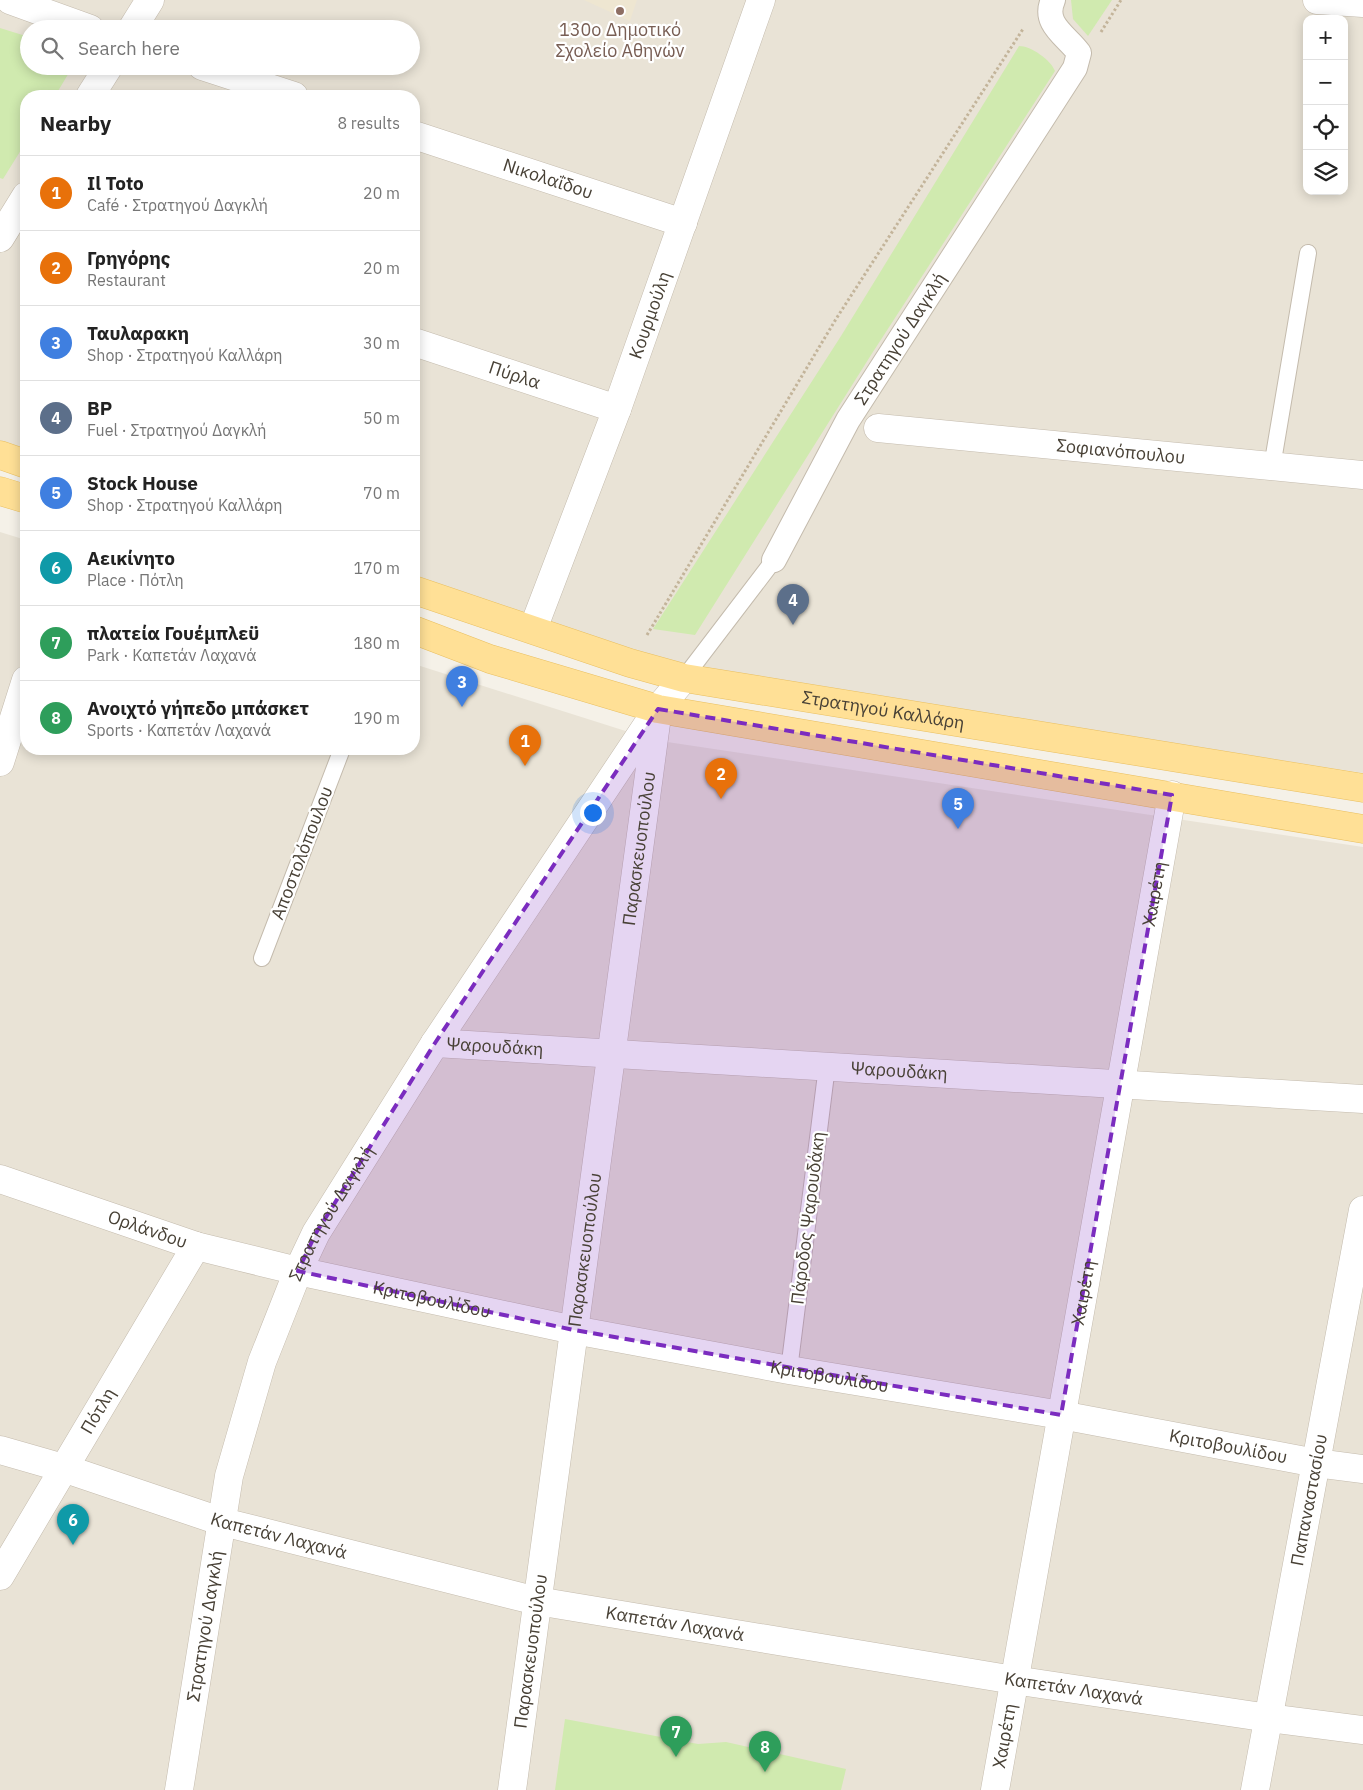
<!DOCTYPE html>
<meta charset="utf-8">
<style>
body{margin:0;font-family:"IBM Plex Sans",sans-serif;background:#f6f6f6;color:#222}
.controls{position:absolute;right:15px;top:15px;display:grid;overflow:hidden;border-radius:10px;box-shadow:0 2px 12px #0003}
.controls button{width:45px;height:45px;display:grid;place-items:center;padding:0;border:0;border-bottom:1px solid #e0e0e0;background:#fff;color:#222;font:25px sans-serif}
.you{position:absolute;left:592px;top:812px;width:18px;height:18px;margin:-12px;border:4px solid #fff;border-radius:50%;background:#1a73e8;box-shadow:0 0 0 8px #1a73e833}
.badge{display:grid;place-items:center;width:32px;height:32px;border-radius:50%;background:#7c3aed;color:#fff;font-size:16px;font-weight:700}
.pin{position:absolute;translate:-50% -41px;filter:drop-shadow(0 1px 2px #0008)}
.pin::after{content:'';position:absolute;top:26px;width:18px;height:15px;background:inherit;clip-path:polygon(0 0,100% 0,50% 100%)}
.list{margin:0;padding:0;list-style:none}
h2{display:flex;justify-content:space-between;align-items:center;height:65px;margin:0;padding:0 20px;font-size:21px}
h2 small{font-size:16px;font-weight:400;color:#767676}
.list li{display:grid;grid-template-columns:32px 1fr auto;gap:15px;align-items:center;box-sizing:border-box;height:75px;padding:0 20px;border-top:1px solid #e0e0e0}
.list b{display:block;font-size:19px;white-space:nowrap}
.list p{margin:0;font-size:16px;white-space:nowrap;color:#767676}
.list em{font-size:16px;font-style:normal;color:#767676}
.icon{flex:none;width:28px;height:28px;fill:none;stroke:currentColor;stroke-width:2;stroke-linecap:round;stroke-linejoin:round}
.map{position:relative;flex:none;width:1363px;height:1790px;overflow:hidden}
.search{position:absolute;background:#fff;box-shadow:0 2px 12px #0003;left:20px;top:20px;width:400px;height:55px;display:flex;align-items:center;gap:12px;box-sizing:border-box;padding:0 18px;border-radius:28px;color:#767676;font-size:19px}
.panel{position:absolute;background:#fff;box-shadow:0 2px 12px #0003;left:20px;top:90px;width:400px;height:665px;border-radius:20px}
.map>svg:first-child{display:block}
.residential{fill:#e9e3d6;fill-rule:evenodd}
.education{fill:#eee6d1}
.green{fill:#d0eaaf}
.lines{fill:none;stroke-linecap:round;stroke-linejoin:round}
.service-casing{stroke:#c4bbad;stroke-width:18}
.pedestrian-casing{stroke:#c4bbad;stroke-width:26}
.minor-casing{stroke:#c4bbad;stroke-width:29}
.primary-casing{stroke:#e9bf61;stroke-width:29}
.path{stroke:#c3b49a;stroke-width:3;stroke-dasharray:2.5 2.5;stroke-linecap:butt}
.service{stroke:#fff;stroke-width:16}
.pedestrian{stroke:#fff;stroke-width:24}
.minor{stroke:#fff;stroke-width:28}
.primary{stroke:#ffe096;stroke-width:28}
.marked{fill:#7b2cbf;fill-opacity:0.2;stroke:#7b2cbf;stroke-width:4;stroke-dasharray:10 6;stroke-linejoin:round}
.education-dot{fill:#8d6e63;stroke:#fff;stroke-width:2}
.labels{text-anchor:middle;stroke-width:4.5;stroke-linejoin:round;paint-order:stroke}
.education-label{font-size:18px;fill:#785e54;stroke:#fff}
.street-label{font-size:18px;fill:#484136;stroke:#fff}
</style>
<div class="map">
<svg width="1363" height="1790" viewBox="0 0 1363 1790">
<rect width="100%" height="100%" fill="#f5f1e8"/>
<!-- residential -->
<g class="residential">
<path d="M0,0H1363V773L758,679L662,662L414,581V96H26V454L0,446ZM1307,19H1344V191H1307ZM29,29H411V66H29Z"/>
<path d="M0,532L26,540V749H414V664L654,740L1363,847V1790H0Z"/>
</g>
<!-- education -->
<path class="education" d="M584,0H637L630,21Z"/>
<!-- green -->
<g class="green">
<path d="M1071,0H1112L1088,36L1073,19Z"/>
<path d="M0,28L29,37V66H73L55,96H26V142L3,179L0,178Z"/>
<path d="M1019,46C1031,46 1051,60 1055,71L871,355L695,635L653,629L841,336Z"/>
<path d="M565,1719L698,1744L726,1742L846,1769L841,1790H555Z"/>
</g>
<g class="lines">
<!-- service casing -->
<g class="service-casing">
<g id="service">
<path d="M1272,467L1308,253"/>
<path d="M684,678L774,560"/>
<path d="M262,958L342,749"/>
<path d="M789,1370L827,1066"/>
</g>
</g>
<!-- pedestrian casing -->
<g class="pedestrian-casing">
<g id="pedestrian">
<path id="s1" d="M774,560L848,420L1075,68L1079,53C1067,36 1042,24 1053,0"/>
</g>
</g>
<!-- minor casing -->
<g class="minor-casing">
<g id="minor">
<path d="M10,0L90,29"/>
<path d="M1317,0L1363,3"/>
<path d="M132,29L150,0"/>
<path d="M202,66L294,96"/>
<path d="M90,96L109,66"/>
<path id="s2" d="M414,135L683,223"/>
<path d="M0,238L26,196"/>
<path id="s3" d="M414,342L617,409"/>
<path id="s4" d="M878,428L1363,475"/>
<path id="s5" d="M533,629L617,409L761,0"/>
<path d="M0,762L26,680"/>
<path id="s6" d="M435,1043L1363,1099"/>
<path id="s7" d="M0,1179L196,1246L298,1271L574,1330L789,1370L1061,1415L1316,1463L1363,1469"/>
<path id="s8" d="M0,1450L63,1468L223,1522L537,1601L1014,1680L1269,1718L1363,1730"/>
<path id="s9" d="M0,1576L196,1246"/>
<path id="s10" d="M179,1790L229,1476L262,1362L298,1271L316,1233L435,1043L658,709L684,678"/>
<path id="s11" d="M512,1790L657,716"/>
<path id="s12" d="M995,1790L1172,795"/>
<path id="s13" d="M1255,1790L1363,1210"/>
</g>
</g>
<!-- primary casing -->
<g class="primary-casing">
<g id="primary">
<path d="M0,455L26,464"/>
<path d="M0,491L26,499"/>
<path id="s14" d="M414,590L630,663L684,678L1363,788"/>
<path d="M414,630L490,659L658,709L1363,829"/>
</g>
</g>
<!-- path -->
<g class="path">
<path d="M1101,32L1121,0"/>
<path d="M647,635L836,319L1023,29"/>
</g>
<!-- service -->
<use href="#service" class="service"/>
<!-- pedestrian -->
<use href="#pedestrian" class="pedestrian"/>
<!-- minor -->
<use href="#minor" class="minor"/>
<!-- primary -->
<use href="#primary" class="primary"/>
</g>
<!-- marked area -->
<path class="marked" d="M658,709L1172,795L1061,1415L574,1330L298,1271L316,1233L435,1043Z"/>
<!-- markers -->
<circle class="education-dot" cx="620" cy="11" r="5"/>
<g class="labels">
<!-- education labels -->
<g class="education-label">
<text x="620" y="36">130ο Δημοτικό<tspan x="620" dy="21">Σχολείο Αθηνών</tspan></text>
</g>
<!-- street labels -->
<g class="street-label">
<text dy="6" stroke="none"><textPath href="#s2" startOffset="141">Νικολαΐδου</textPath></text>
<text dy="6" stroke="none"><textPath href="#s5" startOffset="335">Κουρμούλη</textPath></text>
<text dy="6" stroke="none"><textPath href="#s1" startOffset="255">Στρατηγού Δαγκλή</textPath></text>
<text dy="6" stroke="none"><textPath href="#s3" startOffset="106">Πύρλα</textPath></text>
<text dy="6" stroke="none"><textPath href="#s4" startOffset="244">Σοφιανόπουλου</textPath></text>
<text dy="6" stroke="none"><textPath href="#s14" startOffset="486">Στρατηγού Καλλάρη</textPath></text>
<text dy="6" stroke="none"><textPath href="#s11" startOffset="950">Παρασκευοπούλου</textPath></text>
<text transform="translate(302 853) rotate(-69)" y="6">Αποστολόπουλου</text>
<text dy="6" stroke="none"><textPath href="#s12" startOffset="910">Χαιρέτη</textPath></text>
<text dy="6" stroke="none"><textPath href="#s6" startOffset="60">Ψαρουδάκη</textPath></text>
<text dy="6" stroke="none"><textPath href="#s6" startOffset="465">Ψαρουδάκη</textPath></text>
<text dy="6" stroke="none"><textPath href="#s10" startOffset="601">Στρατηγού Δαγκλή</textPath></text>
<text transform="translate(808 1218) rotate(-83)" y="6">Πάροδος Ψαρουδάκη</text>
<text dy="6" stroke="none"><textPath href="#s7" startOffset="156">Ορλάνδου</textPath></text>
<text dy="6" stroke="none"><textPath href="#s11" startOffset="545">Παρασκευοπούλου</textPath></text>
<text dy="6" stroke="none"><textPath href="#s12" startOffset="505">Χαιρέτη</textPath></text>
<text dy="6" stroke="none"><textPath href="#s7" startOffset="449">Κριτοβουλίδου</textPath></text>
<text dy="6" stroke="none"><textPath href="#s7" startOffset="854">Κριτοβουλίδου</textPath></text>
<text dy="6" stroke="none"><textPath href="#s9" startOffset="192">Πότλη</textPath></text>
<text dy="6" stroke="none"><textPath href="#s7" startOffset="1259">Κριτοβουλίδου</textPath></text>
<text dy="6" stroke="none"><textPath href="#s13" startOffset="295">Παπαναστασίου</textPath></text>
<text dy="6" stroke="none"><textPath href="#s8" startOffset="292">Καπετάν Λαχανά</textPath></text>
<text dy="6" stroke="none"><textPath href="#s8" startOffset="698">Καπετάν Λαχανά</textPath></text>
<text dy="6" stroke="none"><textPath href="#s10" startOffset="166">Στρατηγού Δαγκλή</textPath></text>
<text dy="6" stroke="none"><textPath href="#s11" startOffset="140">Παρασκευοπούλου</textPath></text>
<text dy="6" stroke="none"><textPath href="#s8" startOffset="1102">Καπετάν Λαχανά</textPath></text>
<text dy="6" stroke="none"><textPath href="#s12" startOffset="55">Χαιρέτη</textPath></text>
</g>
</g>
</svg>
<div class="controls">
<button>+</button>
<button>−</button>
<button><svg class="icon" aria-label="locate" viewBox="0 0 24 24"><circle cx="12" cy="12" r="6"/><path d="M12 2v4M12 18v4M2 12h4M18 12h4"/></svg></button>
<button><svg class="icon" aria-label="layers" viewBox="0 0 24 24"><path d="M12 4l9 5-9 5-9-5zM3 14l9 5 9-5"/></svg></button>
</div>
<div class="you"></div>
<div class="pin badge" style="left:525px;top:766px;background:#e8710a">1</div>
<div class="pin badge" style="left:721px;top:799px;background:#e8710a">2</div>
<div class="pin badge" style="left:462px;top:707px;background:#3f7fe0">3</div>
<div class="pin badge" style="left:793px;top:625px;background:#5c6f8a">4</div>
<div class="pin badge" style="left:958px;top:829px;background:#3f7fe0">5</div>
<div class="pin badge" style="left:73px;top:1545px;background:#0f9aa8">6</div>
<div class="pin badge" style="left:676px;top:1757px;background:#2e9e5b">7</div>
<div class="pin badge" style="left:765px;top:1772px;background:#2e9e5b">8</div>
<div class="search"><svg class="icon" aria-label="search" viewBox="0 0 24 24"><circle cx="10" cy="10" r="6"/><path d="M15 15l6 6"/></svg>Search here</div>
<section class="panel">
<h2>Nearby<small>8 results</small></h2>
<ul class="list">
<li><span class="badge" style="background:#e8710a">1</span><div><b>Il Toto</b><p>Café · Στρατηγού Δαγκλή</p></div><em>20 m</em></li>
<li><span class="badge" style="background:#e8710a">2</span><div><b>Γρηγόρης</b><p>Restaurant</p></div><em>20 m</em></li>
<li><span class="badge" style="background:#3f7fe0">3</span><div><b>Ταυλαρακη</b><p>Shop · Στρατηγού Καλλάρη</p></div><em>30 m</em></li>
<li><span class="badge" style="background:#5c6f8a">4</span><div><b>BP</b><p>Fuel · Στρατηγού Δαγκλή</p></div><em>50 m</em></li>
<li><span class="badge" style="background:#3f7fe0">5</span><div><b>Stock House</b><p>Shop · Στρατηγού Καλλάρη</p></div><em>70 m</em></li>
<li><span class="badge" style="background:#0f9aa8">6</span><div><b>Αεικίνητο</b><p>Place · Πότλη</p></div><em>170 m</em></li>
<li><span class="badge" style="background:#2e9e5b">7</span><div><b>πλατεία Γουέμπλεϋ</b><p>Park · Καπετάν Λαχανά</p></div><em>180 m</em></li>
<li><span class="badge" style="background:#2e9e5b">8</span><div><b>Ανοιχτό γήπεδο μπάσκετ</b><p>Sports · Καπετάν Λαχανά</p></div><em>190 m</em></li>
</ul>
</section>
</div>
